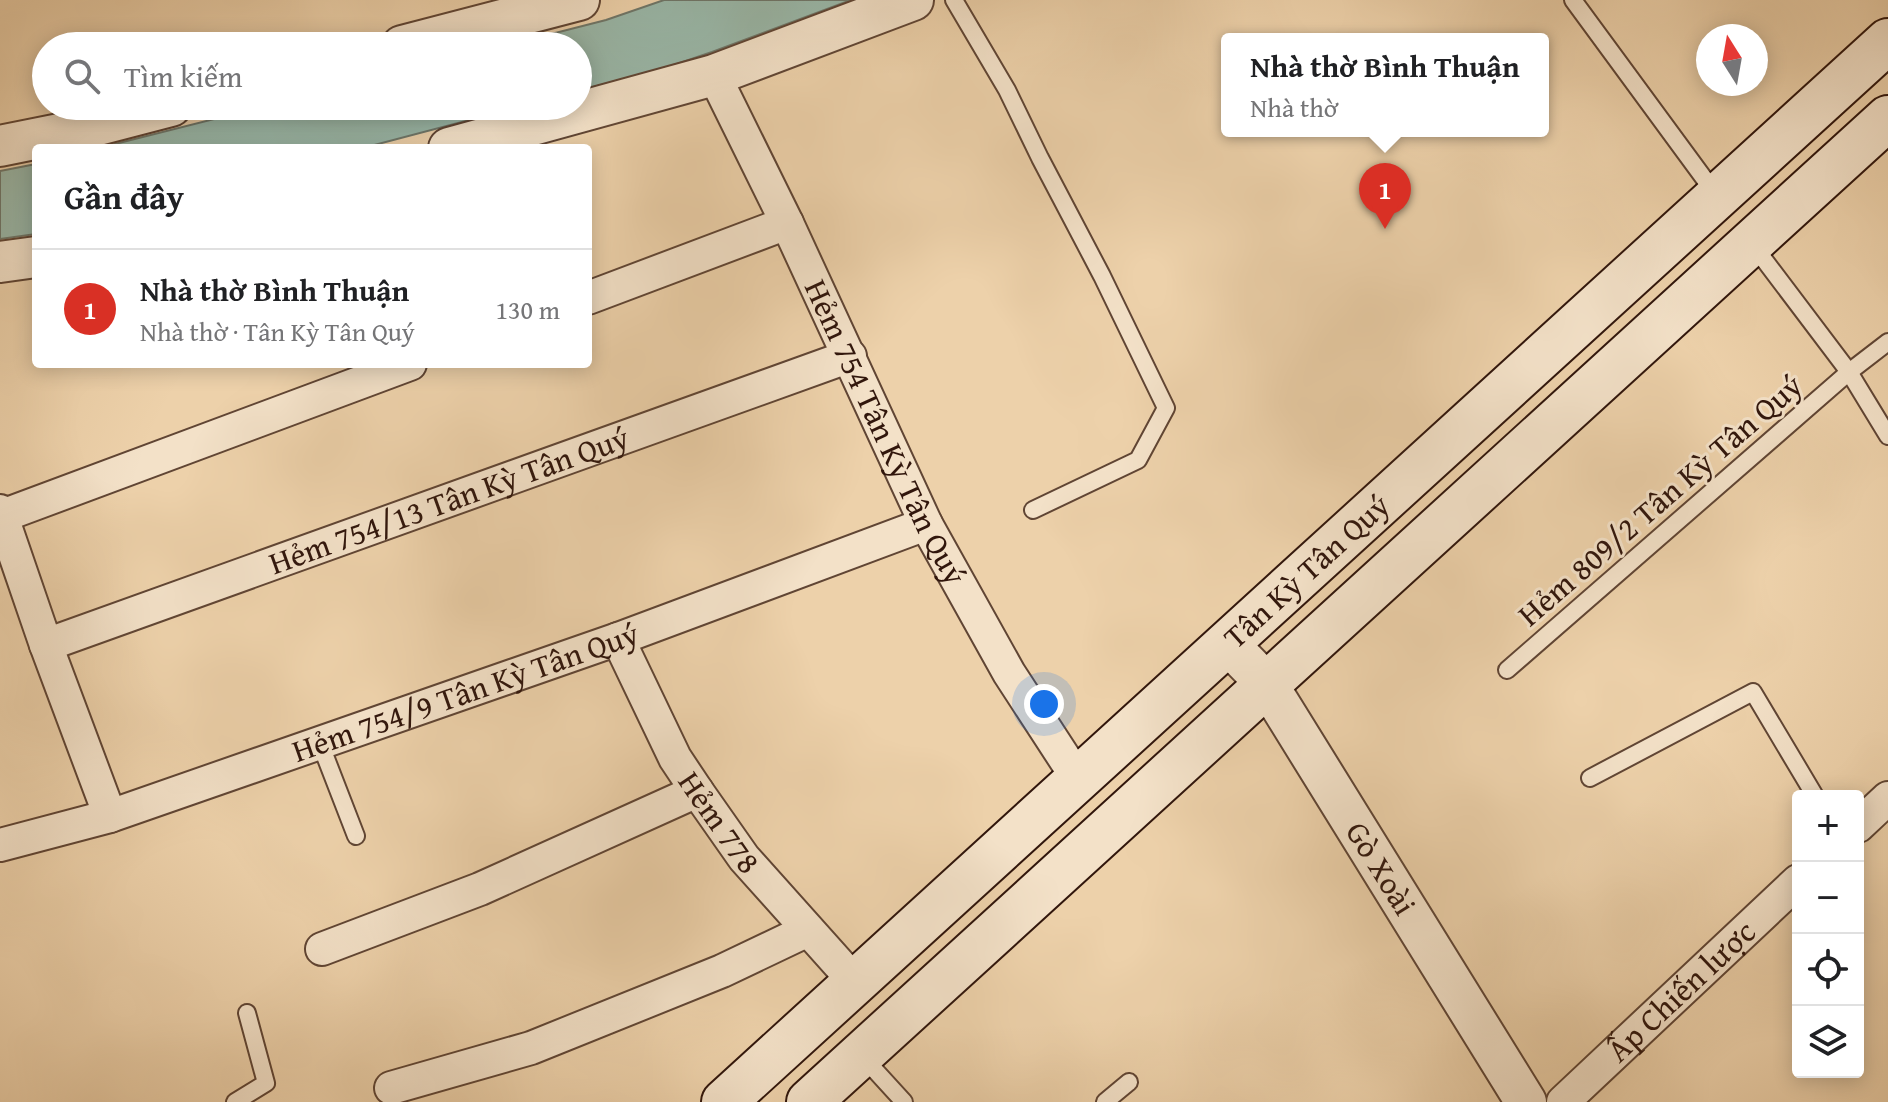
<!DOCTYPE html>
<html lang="vi">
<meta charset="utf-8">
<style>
body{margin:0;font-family:"Gentium Book Plus",serif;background:#f6f6f6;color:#202124}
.controls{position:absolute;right:24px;bottom:24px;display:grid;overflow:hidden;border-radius:8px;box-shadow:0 4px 20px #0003}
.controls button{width:72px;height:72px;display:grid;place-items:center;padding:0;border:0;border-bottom:2px solid #e0e0e0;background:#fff;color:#202124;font:40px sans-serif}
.compass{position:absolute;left:1696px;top:24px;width:72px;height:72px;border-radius:50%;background:#fff;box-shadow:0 4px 20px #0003;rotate:349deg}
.you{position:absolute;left:1044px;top:704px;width:28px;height:28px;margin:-20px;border:6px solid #fff;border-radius:50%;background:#1a73e8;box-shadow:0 0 0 12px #1a73e833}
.badge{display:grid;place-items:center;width:52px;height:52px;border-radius:50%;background:#d93025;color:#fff;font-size:26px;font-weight:700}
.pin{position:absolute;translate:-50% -66px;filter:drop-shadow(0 2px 4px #0008)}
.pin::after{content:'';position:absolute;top:42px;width:28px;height:24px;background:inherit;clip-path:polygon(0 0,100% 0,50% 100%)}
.popup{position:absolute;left:1221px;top:33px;width:328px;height:104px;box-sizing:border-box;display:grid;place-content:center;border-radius:8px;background:#fff;filter:drop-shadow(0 2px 6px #0005);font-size:26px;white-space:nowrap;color:#757577}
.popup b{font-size:30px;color:#202124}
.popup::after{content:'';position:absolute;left:50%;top:100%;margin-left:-16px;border:16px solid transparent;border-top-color:#fff}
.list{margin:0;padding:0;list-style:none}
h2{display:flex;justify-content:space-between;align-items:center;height:104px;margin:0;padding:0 32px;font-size:34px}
h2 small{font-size:26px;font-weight:400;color:#757577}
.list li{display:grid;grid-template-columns:52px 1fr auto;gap:24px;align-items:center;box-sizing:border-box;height:120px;padding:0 32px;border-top:2px solid #e0e0e0}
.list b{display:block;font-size:30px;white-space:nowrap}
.list p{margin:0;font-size:26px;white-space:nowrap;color:#757577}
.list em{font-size:26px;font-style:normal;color:#757577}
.icon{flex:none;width:44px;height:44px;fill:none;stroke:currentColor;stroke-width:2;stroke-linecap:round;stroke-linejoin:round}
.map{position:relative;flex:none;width:1888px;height:1102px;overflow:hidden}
.search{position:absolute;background:#fff;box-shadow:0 4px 20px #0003;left:32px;top:32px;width:560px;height:88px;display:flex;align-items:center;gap:20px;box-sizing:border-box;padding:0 28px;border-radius:44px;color:#757577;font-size:30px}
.panel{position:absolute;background:#fff;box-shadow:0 4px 20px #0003;left:32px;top:144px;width:560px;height:224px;border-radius:8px}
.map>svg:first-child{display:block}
.water{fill:#99b7a8;stroke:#6f776a;stroke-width:2}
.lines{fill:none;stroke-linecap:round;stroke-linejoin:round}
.service-casing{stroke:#604534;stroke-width:20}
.minor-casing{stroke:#604534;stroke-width:36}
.tertiary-casing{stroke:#604534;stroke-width:44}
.secondary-casing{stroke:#31160c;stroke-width:48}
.service{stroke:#f3e1c8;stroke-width:16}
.minor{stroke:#f3e1c8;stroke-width:32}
.tertiary{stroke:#f3e1c8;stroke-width:40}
.secondary{stroke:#f3e1c8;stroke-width:44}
.labels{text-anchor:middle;stroke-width:6;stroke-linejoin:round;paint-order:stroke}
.street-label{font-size:32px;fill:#31160c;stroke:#f3e1c8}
</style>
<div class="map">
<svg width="1888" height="1102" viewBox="0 0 1888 1102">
<rect width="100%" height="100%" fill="#edd1aa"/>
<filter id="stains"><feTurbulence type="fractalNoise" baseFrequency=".0025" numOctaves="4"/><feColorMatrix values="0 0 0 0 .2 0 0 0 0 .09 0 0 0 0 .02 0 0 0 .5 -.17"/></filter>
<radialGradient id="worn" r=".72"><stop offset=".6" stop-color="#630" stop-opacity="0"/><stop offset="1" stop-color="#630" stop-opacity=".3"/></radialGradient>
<!-- water -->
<g class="water">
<path d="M664,0H851L712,52L662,69L578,91V46H504L606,20Z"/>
<path d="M266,106H522L363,148H99Z"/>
<path d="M36,164V234L0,239V171Z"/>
</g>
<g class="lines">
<!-- service casing -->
<g class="service-casing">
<g id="service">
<path d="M954,0L1007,90L1040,158L1102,276L1166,408L1138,460L1033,510"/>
<path d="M1573,0L1717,196"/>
<path d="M1753,245L1849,372L1888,436"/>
<path d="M1507,670L1849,372L1888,342"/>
<path d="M320,743L356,836"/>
<path d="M1590,778L1753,692L1815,796"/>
<path d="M862,1056L904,1102"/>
<path d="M235,1102L266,1083L247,1013"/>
<path d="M1105,1102L1129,1082"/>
</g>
</g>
<!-- minor casing -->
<g class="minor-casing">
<g id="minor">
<path id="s1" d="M714,75L787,223L926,524L1009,673L1078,779"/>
<path d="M588,298L787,223"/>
<path d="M0,511L46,645L110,816"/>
<path d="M2,516L410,364"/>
<path id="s2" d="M618,639L675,758L697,791L744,858L855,982"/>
<path id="s3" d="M46,645L850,356"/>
<path d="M1858,826L1888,798"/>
<path id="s4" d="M0,845L110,816L618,639L926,524"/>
<path d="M322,949L480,889L697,791"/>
<path d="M391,1088L531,1048L722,971L808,930"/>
<path id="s5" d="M1563,1102L1798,881"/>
</g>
</g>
<!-- tertiary casing -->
<g class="tertiary-casing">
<g id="tertiary">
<path d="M402,46L579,0"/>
<path d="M0,146L79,130L171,106"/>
<path d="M449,148L714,75L913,0"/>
<path d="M0,262L36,257"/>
<path id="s6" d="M1227,643L1267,684L1526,1102"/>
</g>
</g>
<!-- secondary casing -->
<g class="secondary-casing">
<g id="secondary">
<path id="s7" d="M724,1102L1888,41"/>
<path d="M809,1102L1888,118"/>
</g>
</g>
<!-- service -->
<use href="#service" class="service"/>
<!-- minor -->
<use href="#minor" class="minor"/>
<!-- tertiary -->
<use href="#tertiary" class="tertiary"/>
<!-- secondary -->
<use href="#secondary" class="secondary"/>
</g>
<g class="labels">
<!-- street labels -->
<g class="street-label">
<text dy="11" stroke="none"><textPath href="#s1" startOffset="396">Hẻm 754 Tân Kỳ Tân Quý</textPath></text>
<text dy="11" stroke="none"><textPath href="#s3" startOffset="428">Hẻm 754/13 Tân Kỳ Tân Quý</textPath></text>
<text transform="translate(1660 500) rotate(-41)" y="11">Hẻm 809/2 Tân Kỳ Tân Quý</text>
<text dy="11" stroke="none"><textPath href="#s7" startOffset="788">Tân Kỳ Tân Quý</textPath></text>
<text dy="11" stroke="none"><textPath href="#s4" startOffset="490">Hẻm 754/9 Tân Kỳ Tân Quý</textPath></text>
<text dy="11" stroke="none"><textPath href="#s2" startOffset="210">Hẻm 778</textPath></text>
<text dy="11" stroke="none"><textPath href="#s6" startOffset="274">Gò Xoài</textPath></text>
<text dy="11" stroke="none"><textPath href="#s5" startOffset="162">Ấp Chiến lược</textPath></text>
</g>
</g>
<rect width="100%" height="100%" filter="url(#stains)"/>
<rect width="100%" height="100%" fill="url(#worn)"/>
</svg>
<div class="controls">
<button>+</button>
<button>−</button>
<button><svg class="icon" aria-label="locate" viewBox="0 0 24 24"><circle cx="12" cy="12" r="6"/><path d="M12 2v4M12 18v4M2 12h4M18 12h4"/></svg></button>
<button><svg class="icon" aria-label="layers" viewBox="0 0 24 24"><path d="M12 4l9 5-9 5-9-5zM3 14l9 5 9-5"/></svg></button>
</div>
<svg class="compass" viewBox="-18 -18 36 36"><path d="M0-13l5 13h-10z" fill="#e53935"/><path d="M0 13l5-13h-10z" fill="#757577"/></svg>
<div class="you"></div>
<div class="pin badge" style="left:1385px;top:229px">1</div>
<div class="popup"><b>Nhà thờ Bình Thuận</b>Nhà thờ</div>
<div class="search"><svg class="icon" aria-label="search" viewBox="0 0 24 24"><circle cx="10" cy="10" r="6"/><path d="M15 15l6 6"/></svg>Tìm kiếm</div>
<section class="panel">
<h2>Gần đây<small></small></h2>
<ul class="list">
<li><span class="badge">1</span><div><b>Nhà thờ Bình Thuận</b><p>Nhà thờ · Tân Kỳ Tân Quý</p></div><em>130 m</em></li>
</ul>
</section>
</div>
